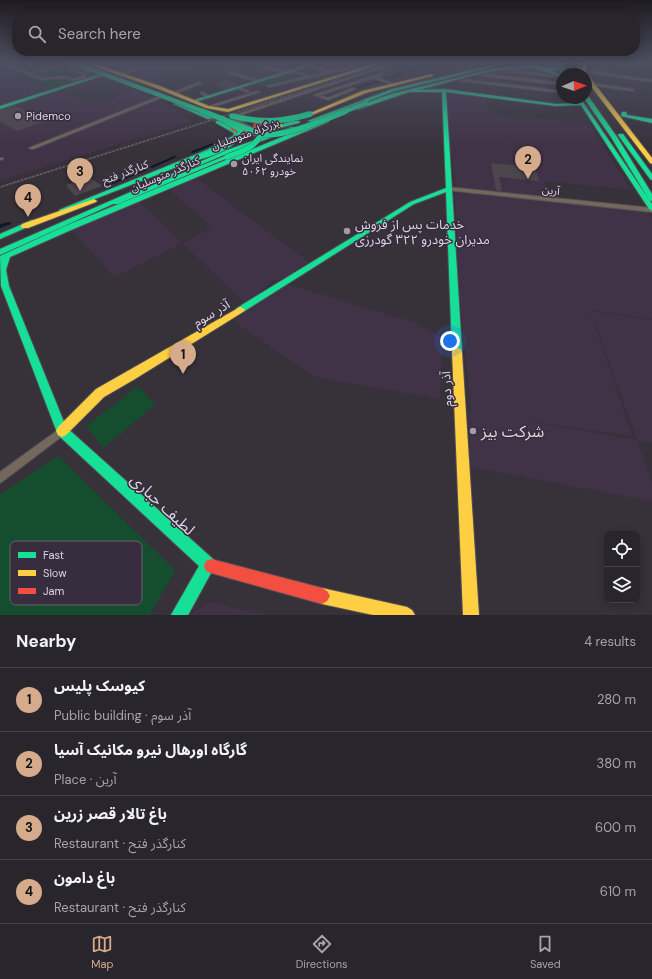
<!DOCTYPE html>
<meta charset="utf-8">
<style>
body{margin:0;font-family:"DM Sans","Noto Sans Arabic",sans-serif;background:#312d34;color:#f1f3f6}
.controls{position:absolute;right:12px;bottom:12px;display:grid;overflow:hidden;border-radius:8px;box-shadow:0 2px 10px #0003}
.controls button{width:36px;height:36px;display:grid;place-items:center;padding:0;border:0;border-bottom:1px solid #454248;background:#29252c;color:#f1f3f6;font:20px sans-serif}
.compass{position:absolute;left:556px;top:68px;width:36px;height:36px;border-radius:50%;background:#29252c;box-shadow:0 2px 10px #0003;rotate:88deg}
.you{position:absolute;left:450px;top:341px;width:14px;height:14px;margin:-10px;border:3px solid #fff;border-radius:50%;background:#1a73e8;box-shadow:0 0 0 6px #1a73e833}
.badge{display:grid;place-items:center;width:26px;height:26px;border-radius:50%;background:#d6ab8b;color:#111;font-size:13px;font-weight:700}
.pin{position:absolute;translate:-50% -33px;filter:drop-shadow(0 1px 2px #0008)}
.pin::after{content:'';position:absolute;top:21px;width:14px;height:12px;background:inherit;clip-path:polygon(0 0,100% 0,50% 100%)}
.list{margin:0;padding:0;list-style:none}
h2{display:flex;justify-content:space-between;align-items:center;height:52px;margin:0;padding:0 16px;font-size:17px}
h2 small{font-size:13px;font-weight:400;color:#a5a5a9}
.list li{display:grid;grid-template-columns:26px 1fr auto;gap:12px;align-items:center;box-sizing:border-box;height:64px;padding:0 16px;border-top:1px solid #454248}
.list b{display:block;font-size:15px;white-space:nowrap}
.list p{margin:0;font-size:13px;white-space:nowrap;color:#a5a5a9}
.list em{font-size:13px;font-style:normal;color:#a5a5a9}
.icon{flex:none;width:22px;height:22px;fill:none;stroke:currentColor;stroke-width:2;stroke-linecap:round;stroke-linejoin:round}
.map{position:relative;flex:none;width:652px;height:615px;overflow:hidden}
.search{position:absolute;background:#29252c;box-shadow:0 2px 10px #0003;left:12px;right:12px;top:12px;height:44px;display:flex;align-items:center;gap:10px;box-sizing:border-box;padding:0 14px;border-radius:16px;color:#a5a5a9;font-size:15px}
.sheet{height:308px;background:#29252c}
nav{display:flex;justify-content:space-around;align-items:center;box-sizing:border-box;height:56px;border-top:1px solid #454248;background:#29252c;font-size:11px;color:#a5a5a9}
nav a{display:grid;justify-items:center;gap:2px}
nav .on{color:#d6ab8b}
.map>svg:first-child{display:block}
.built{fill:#403247}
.green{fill:#154d2f}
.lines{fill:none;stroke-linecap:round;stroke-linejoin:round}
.canal{fill:#091a2b;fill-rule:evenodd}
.building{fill:#4d464c}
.secondary-tunnel{stroke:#504a53;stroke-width:5.5;stroke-dasharray:5.5 2.5;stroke-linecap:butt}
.street-casing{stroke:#545057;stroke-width:2}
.fast-casing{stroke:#545057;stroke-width:2}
.slow-casing{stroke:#545057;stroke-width:2}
.jam-casing{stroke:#545057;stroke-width:2}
.street{fill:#74685d;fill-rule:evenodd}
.fast{fill:#16e098;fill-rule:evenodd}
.slow{fill:#ffcf43;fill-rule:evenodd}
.jam{fill:#f24e42;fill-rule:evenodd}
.rail-casing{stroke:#706868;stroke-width:1.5}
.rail{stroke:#382d3e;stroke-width:1;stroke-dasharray:2;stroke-linecap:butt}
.fast-bridge-far1-casing{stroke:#545057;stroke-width:5.5;stroke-linecap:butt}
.fast-bridge-casing{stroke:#545057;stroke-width:6;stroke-linecap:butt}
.fast-bridge-far1{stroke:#16e098;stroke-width:4.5}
.fast-bridge{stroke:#16e098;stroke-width:5.5}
.poi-dot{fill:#a39ca7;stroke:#382d3e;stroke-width:1.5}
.labels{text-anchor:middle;stroke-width:3;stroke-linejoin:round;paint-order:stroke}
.far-poi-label{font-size:11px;fill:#ddd6e1;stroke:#382d3e;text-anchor:start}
.far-street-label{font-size:11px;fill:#ddd6e1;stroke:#382d3e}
.poi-label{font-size:13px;fill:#ddd6e1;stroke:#382d3e;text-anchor:start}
.street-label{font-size:13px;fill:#ddd6e1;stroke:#382d3e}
.near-poi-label{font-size:16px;fill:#ddd6e1;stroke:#382d3e;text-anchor:start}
.near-street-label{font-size:16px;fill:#ddd6e1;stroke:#382d3e}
.key{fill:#382d3e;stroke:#6a606f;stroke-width:1}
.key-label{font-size:11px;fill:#ddd6e1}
</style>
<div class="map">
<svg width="652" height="615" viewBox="0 0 652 615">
<rect width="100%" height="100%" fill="#37313a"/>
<!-- built -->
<g class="built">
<path d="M160,63H191L198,66L151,82L129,74Z"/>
<path d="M0,68L51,89L93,104L138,89L193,121L0,181Z"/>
<path d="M448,91L486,97L491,115L589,123L631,190L544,181L549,197L459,188L455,184L453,160L449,159Z"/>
<path d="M195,177L241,212L309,262L280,280H274L262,289L265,291L245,303L182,243L114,277L71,229L138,200L182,243L212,227L167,188Z"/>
<path d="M462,192L647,212L652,220V319L590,310L632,436L502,417L637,440L591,311L652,320V443L637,441L652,483V501L471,467L468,411H471L459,291L455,195Z"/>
<path d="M286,284L412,322L434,333L442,339L440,399L315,377L233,321Z"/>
<path d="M210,602L265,615H188Z"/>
</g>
<!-- green -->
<g class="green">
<path d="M0,63H64L97,76L53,89L0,67Z"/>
<path d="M290,73L298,75L285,79L289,81L266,87L259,83Z"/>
<path d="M138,386L155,405L103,448L86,426Z"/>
<path d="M58,456L175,570L150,615H0V495Z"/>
</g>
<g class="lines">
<!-- canal -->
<g class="canal">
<path d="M428,64L430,65L385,80L383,79Z"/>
<path d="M379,80L380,82L357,89L355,88Z"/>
<path d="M215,142L218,143L193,153L190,152Z"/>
<path d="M174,156L177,157L152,168L149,167Z"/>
<path d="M145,169L148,170L105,187L101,186Z"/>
<path d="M9,222L11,223V224L0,228V224Z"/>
</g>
</g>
<!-- building -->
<g class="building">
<path d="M226,80L238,85L225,89L216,84Z"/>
<path d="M15,106L18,107L46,121L17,131L0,121V110Z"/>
<path d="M491,163L535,167L539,181L499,177L502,191L496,190Z"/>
<path d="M89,177L102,186L75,196L66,185Z"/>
</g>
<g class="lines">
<!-- secondary-tunnel -->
<path class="secondary-tunnel" d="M211,117L219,121"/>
<!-- street casing -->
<g class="street-casing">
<g id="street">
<path d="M8,63H12V66L29,73L60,64V66L32,74L42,78L65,76L73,79L83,76V74L72,71L71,68H75L67,65V63L80,67V69L74,70L87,74L85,78L73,81L65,78L42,80L9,67Z"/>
<path d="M103,63H108L95,68L93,67Z"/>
<path d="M151,63H156L121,75L118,74Z"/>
<path d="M290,63H296L307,67L305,68Z"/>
<path d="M323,63H329L340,67L338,68Z"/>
<path d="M391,63H396L241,115L246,117V119H244L235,115Z"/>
<path d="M311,64L331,71L354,66L356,67L269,87L267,86L307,76L291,72L292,70L310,76L328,72L311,66Z"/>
<path d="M263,65L289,72L290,73L288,74L262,67Z"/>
<path d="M508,69L562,76V78L509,71Z"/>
<path d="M227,71H229L262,81L259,82L227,73Z"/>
<path d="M592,71L652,80V82L591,73Z"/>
<path d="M382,73L383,75L376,77L393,83V85L373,78L317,96L314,95Z"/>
<path d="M484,74L562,83V85L483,76Z"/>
<path d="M461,79L562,91V93L462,81Z"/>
<path d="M199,82L202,83L175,94L172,93Z"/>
<path d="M592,83L632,89L634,90L632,91L591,85Z"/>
<path d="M239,87L249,91L247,92L239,89Z"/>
<path d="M353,88L356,89L328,100L320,97L322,96L327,98Z"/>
<path d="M257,91L260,92L209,108L206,107Z"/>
<path d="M201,92H203L211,97L208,98L201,94Z"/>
<path d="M160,96L163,97L33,149L29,148Z"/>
<path d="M232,115H234V117L251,127L248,128L230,118V116Z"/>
<path d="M0,158H3V159L0,160Z"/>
<path d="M448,187L652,208V212L446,190L445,189Z"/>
<path d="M62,427L65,428L67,431L65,434L3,481L0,483V472Z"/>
</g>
</g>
<!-- fast casing -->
<g class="fast-casing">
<g id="fast">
<path d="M73,63H78L91,71L88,72Z"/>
<path d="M313,63H320L195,102L191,101Z"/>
<path d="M501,63H509L395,91L313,122L308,121L392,89Z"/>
<path d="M526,63H531L545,68L561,67L563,63H567L564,69L552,71L562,75V77C551,74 541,69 529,68C492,67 455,81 419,90L444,89L556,104L579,103L576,98H580L648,198L611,137L584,98H586V96H588L617,137L652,194V201L650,200L652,204V211L649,209L581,105L556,106L446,92L462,352L461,355L457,356L453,355L452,352L446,192L414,204L243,312H237L235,310L237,308L410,202L446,188L442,92H409L359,109H355V107L391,94L496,68L530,66Z"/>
<path d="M576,63H580L583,74H579Z"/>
<path d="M101,74L104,75L0,109V106Z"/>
<path d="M174,102H178L213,118L208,119L174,104Z"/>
<path d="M622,112H626L627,115L652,119V123L621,116Z"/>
<path d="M326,119L329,121L328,122L71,230L10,257L6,270L9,286L66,427L213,559L216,561L218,566L216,571L211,573L188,615H171L199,566L58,435L1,286L0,256L65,226Z"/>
<path d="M297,120L300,122L299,123L275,129L272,127Z"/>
<path d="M216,121H220L239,131L238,138L196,158L195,160L64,211H60L59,210L207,150L233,136L234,133L216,123Z"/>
<path d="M292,127L297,128L231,152L167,179L163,181L225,156L230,157L118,204H113L0,255V249L227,150Z"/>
<path d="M619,134H623L652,174V180L650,179L618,135Z"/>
<path d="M32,220H35L39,222L0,239V234Z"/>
</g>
</g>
<!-- slow casing -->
<g class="slow-casing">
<g id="slow">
<path d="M85,63H92L160,86L209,106L228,109L377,63H384L228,112L206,108L156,88Z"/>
<path d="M582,63H586V71L594,83L652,158V164L650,163L590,85L586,78V74H584L582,71Z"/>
<path d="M432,74L433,76L366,93L312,115L308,114L362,91Z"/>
<path d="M280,124L282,125V127L258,136L253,135Z"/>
<path d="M94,199L97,201L96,202L28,228H22L21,226L22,224Z"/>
<path d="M240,307L243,308L245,310L243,312L135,379L104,397L66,435L62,437L58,435L56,431L58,427L96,389Z"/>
<path d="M457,348L461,349L462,352L479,615H463L452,352L453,349Z"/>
<path d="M322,588L407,607L412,610L415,615H373L322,604L317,601L314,596L317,591Z"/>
</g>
</g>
<!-- jam casing -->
<g class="jam-casing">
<g id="jam">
<path d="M259,121L272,123C268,126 263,123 259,126L258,131C248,135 239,136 230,129L233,127C241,130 245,132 253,129L254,124Z"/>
<path d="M211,559L322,588L327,591L330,596L327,601L322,604L211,573L206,571L204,566L206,561Z"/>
</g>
</g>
<!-- street -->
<use href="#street" class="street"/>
<!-- fast -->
<use href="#fast" class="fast"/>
<!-- slow -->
<use href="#slow" class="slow"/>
<!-- jam -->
<use href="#jam" class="jam"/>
<!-- rail casing -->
<g class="rail-casing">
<path id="rail" d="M0,187L392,63"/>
</g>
<!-- rail -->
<use href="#rail" class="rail"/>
<!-- fast-bridge-far1 casing -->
<g class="fast-bridge-far1-casing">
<g id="fast-bridge-far1">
<path d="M557,63L564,74"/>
<path d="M82,66L205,112"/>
<path d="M343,112L366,103"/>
</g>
</g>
<!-- fast-bridge casing -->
<g class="fast-bridge-casing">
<g id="fast-bridge">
<path d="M202,111C221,118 244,129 263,134C283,138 326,119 346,111"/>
<path d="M232,116C260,123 283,122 310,114"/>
<path d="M227,157C241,152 254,148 261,135L257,130"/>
<path d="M193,159C211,153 230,149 241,132L239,129L221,118"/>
</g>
</g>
<!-- fast-bridge-far1 -->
<use href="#fast-bridge-far1" class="fast-bridge-far1"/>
<!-- fast-bridge -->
<use href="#fast-bridge" class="fast-bridge"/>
</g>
<!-- sky -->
<linearGradient id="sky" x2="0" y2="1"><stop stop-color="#1e1b20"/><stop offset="0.42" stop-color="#4d4e60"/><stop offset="1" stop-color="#4d4e60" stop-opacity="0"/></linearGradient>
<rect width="652" height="149" fill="url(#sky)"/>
<!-- markers -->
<g class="poi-dot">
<circle cx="18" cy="116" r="4"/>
<circle cx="234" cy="164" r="4"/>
<circle cx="347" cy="231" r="4"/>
<circle cx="473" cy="431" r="4"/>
</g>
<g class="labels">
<!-- far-poi labels -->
<g class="far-poi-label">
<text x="26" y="120">Pidemco</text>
<text x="242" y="162">نمایندگی ایران<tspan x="242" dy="13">خودرو ۵۰۶۲</tspan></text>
</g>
<!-- far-street labels -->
<g class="far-street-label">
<text transform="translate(245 134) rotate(-20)" y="4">بزرگراه متوسلیان</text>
<text transform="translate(125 172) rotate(-21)" y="4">کنارگذر فتح</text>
<text transform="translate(165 174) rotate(-23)" y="4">کنارگذر متوسلیان</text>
<text transform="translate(551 190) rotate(6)" y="4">آرین</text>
</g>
<!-- poi labels -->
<g class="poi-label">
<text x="355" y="229">خدمات پس از فروش<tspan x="355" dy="15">مدیران خودرو ۳۲۲ گودرزی</tspan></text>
</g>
<!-- street labels -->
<g class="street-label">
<text transform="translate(211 313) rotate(-31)" y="5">آذر سوم</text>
<text transform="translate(446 389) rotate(-93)" y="5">آذر دوم</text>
</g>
<!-- near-poi labels -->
<g class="near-poi-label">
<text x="481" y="437">شرکت بیز</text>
</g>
<!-- near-street labels -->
<g class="near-street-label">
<text transform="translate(163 504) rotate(43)" y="6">لطیف جباری</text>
</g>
</g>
<!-- legend -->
<rect x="10" y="541" width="132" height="64" rx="6" class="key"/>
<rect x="18" y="552" width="18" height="6" fill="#16e098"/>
<rect x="18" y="570" width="18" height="6" fill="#ffcf43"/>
<rect x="18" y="588" width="18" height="6" fill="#f24e42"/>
<g class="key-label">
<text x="43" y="559">Fast</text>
<text x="43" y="577">Slow</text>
<text x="43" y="595">Jam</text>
</g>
</svg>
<div class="controls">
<button><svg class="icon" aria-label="locate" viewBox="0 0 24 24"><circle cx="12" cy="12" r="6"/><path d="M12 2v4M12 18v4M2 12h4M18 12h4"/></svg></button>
<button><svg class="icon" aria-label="layers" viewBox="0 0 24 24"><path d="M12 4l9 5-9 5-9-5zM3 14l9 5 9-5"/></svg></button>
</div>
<svg class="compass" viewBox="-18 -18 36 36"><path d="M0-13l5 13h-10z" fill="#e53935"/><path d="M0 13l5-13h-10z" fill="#a5a5a9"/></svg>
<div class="you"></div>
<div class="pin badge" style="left:183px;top:374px">1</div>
<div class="pin badge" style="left:528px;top:179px">2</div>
<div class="pin badge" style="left:80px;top:191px">3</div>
<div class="pin badge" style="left:28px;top:217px">4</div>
<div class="search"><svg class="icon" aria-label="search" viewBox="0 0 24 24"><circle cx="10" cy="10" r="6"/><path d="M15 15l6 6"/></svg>Search here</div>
</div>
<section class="sheet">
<h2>Nearby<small>4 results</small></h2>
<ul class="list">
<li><span class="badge">1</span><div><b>کیوسک پلیس</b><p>Public building · آذر سوم</p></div><em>280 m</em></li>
<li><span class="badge">2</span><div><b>گارگاه اورهال نیرو مکانیک آسیا</b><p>Place · آرین</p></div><em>380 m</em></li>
<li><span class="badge">3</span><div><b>باغ تالار قصر زرین</b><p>Restaurant · کنارگذر فتح</p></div><em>600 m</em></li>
<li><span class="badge">4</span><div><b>باغ دامون</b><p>Restaurant · کنارگذر فتح</p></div><em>610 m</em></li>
</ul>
</section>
<nav>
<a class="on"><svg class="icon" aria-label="map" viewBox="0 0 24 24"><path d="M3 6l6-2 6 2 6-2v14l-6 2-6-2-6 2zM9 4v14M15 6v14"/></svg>Map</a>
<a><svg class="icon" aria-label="directions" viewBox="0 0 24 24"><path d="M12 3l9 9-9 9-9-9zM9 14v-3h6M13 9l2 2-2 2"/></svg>Directions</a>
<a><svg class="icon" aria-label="saved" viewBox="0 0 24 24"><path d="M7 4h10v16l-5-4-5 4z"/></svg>Saved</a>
</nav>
